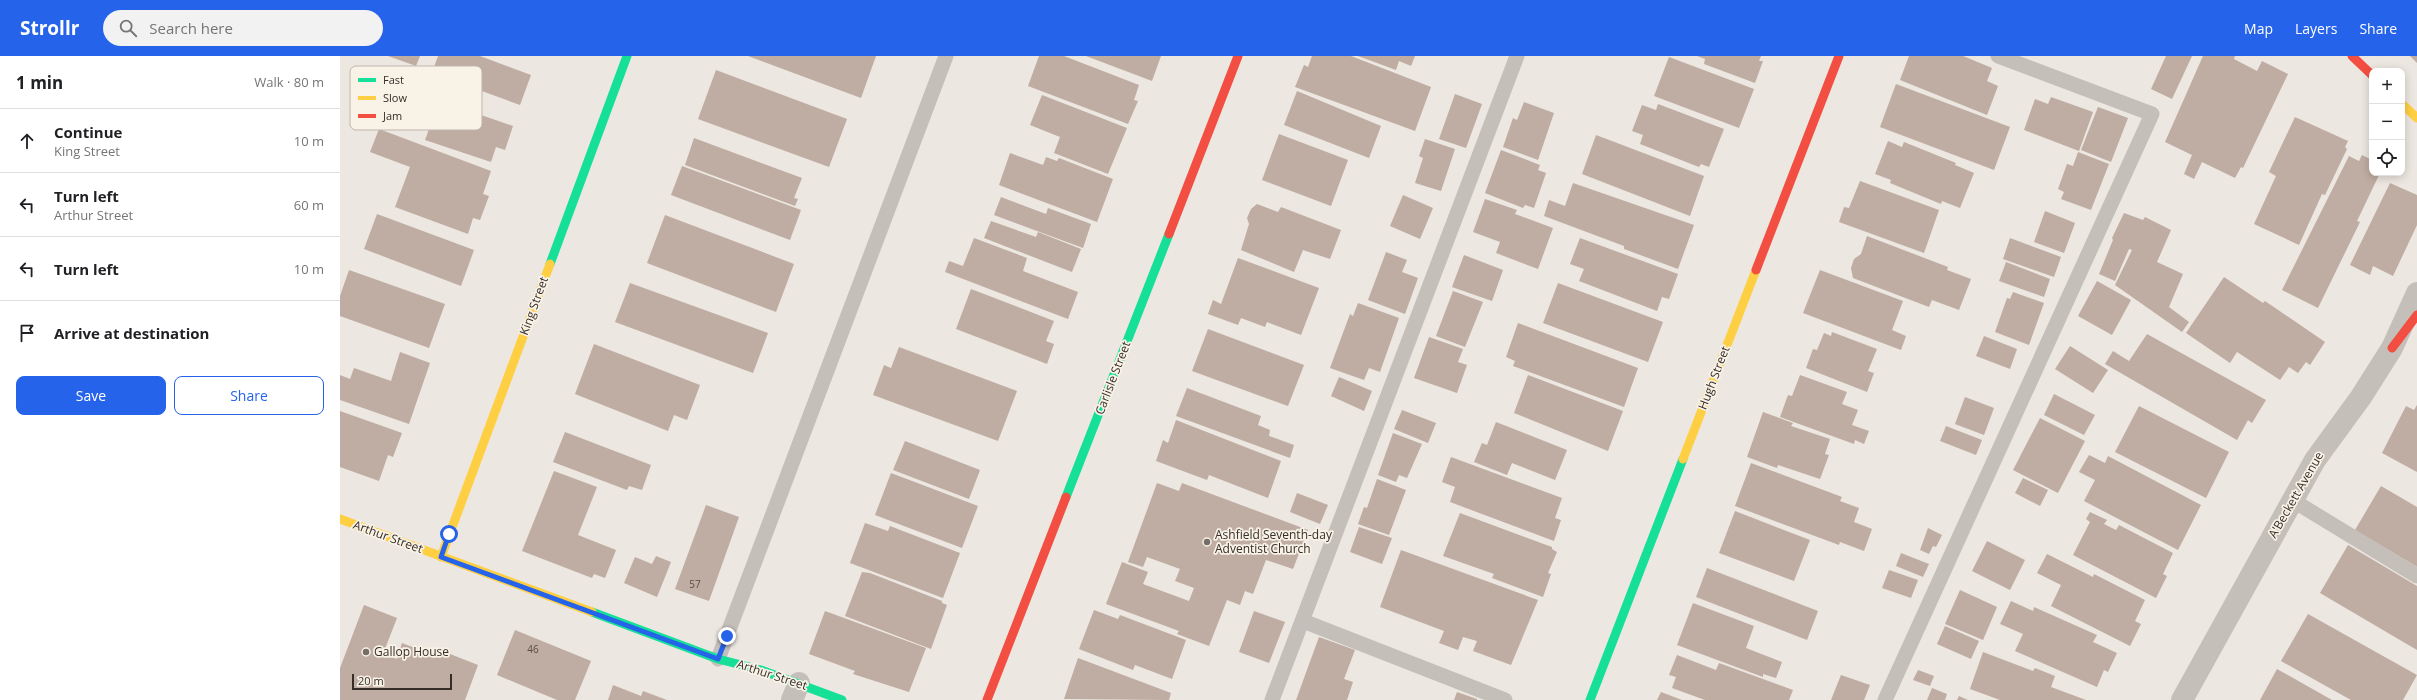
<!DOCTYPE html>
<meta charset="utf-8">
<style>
body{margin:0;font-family:"Open Sans",sans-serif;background:#f2f2f2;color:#202124}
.controls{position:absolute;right:12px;top:12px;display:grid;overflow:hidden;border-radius:8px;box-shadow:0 2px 10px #0003}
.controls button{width:36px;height:36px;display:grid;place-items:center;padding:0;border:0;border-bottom:1px solid #e0e0e0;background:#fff;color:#202124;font:20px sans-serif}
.scale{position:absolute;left:12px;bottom:10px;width:100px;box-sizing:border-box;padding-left:4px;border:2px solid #352d28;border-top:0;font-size:11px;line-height:14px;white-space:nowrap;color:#352d28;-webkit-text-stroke:3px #f9f2e7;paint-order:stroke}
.stop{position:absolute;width:12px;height:12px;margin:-9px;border:3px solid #2563eb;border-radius:50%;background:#fff}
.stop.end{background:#2563eb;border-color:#fff;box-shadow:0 1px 4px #0008}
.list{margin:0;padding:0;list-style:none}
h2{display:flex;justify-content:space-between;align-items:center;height:52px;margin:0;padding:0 16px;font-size:17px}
h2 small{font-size:13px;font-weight:400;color:#757577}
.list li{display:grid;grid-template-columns:26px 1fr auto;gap:12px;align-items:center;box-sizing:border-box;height:64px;padding:0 16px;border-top:1px solid #e0e0e0}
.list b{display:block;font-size:15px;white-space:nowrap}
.list p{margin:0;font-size:13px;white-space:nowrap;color:#757577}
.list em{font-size:13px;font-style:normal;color:#757577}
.actions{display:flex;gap:8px;padding:12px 16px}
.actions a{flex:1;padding:9px 0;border:1px solid #2563eb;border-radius:8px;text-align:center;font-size:14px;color:#2563eb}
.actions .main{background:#2563eb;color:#fff}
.icon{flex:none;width:22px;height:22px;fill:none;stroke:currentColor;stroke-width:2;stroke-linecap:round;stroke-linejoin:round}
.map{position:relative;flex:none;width:2077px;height:644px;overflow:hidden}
header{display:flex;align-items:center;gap:24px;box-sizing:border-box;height:56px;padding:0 20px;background:#2563eb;color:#fff}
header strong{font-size:19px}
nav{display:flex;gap:22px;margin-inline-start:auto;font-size:14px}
.search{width:280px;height:36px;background:#f2f2f2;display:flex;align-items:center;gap:10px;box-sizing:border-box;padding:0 14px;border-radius:22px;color:#757577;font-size:15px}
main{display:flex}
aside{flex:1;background:#fff}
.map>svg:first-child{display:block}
.building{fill:#bfaca2}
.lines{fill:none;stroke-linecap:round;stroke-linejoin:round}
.lane{stroke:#c5bfba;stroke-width:15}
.street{stroke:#c5bfba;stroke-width:22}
.fast{stroke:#16e098;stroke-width:9}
.slow{stroke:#ffcf43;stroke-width:9}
.jam{stroke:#f24e42;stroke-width:9}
.route{stroke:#2563eb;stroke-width:5}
.poi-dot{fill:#756e68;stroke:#f9f2e7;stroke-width:1.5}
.labels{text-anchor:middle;stroke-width:3.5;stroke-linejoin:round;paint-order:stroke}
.number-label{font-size:10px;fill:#584d46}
.street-label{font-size:12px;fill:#352d28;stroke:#f9f2e7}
.poi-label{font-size:12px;fill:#352d28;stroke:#f9f2e7;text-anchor:start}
.key{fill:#f9f2e7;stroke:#beb7ae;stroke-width:1}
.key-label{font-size:11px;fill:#352d28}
</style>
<header>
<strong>Strollr</strong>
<div class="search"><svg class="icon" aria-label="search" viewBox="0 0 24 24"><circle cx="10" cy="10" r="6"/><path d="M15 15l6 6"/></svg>Search here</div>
<nav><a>Map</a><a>Layers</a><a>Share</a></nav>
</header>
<main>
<aside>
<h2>1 min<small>Walk · 80 m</small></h2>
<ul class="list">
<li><svg class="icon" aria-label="ahead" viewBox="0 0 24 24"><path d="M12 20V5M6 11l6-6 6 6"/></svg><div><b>Continue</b><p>King Street</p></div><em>10 m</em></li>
<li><svg class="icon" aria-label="left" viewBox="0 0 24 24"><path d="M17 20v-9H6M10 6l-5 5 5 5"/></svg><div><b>Turn left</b><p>Arthur Street</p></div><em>60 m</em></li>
<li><svg class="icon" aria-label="left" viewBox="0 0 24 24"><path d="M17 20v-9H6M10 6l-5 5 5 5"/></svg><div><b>Turn left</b></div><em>10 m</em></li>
<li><svg class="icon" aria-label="arrive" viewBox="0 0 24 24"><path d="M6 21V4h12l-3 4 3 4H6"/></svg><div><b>Arrive at destination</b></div></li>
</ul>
<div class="actions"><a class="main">Save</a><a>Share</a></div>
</aside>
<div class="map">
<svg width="2077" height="644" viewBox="0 0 2077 644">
<rect width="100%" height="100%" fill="#ece7e0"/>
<!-- building -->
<g class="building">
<path d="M48,0H80L76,10Z"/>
<path d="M98,0H140L191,19L180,49L92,17Z"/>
<path d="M408,0H536L521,42Z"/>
<path d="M699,0H724L799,29L794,44L798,45L788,68L688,30Z"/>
<path d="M746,0H821L812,25Z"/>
<path d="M972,0H1011L1091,31L1075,75L955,31L964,9L968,11Z"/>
<path d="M1018,0H1075L1071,10L1059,5L1056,14Z"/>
<path d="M1357,0H1421L1419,5H1423L1415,27L1364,8L1365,3Z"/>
<path d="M1569,0H1623L1652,12L1647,25L1658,30L1647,59L1560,24Z"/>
<path d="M1826,0H1852L1832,43L1811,33Z"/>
<path d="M1863,0H1895L1894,3L1917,15L1922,5L1948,18L1903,112L1901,111L1895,122L1862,106L1854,123L1844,118L1852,99L1825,86Z"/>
<path d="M2070,0H2077V7Z"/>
<path d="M1329,1L1414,33L1399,72L1314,40Z"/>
<path d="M376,14L507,63L489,111L358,63Z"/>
<path d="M1556,28L1670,71L1654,114L1540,71Z"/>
<path d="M957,35L1041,70L1029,102L944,69Z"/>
<path d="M1115,38L1142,48L1126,92L1099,83Z"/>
<path d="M702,39L787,72L768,118L714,97L720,81L690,69Z"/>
<path d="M1711,41L1753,56L1739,95L1684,74L1695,43L1708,48Z"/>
<path d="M1184,46L1214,57L1198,104L1163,91L1173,62L1177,64Z"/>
<path d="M1318,48L1384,73L1369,111L1361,108L1359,111L1300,88L1303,79L1292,75L1302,49L1316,54Z"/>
<path d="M112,49L173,70L165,94L156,91L151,106L85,84L97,51L110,55Z"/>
<path d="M1758,51L1788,62L1771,106L1741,94Z"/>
<path d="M1955,61L2008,85L2005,91L2007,93L1985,139L1982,138L1959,189L1914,168L1936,120L1929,116Z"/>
<path d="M39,73L151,115L143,138L149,140L140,164L133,162L128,178L55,151L70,111L30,96Z"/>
<path d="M939,78L1008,104L991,150L922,124Z"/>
<path d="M1256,79L1364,120L1350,160L1242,118Z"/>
<path d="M354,82L462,122L454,142L458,143L455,150L345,109Z"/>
<path d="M1085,83L1115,93L1101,135L1075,127L1083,102L1079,100Z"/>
<path d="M1548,85L1562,91L1564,86L1616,107L1615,109L1634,117L1620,152L1602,145L1601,148L1550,127L1551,124L1535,118Z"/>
<path d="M1161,94L1200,109L1198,114L1206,117L1194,152L1185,149L1183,152L1145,137Z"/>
<path d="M1738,96L1769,108L1751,154L1721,143L1724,136L1718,133L1727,108L1733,110Z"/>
<path d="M670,97L703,109L706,101L717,105L719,102L773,123L757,166L659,129Z"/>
<path d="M2022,99L2032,104V117H2040L2017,165L2020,166L1978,252L1942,234L2009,100L2019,105Z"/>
<path d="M342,110L461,154L450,184L331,139Z"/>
<path d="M1520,125L1599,154L1584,197L1499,166L1504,151L1509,152Z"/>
<path d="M1233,127L1354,169L1338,213L1284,193V190L1204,160L1209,144L1225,150Z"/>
<path d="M2050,127L2077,139V169L2053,220L2033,210L2030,219L2010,209Z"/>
<path d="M1063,139L1093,152L1080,183L1050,170Z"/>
<path d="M661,141L706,158L708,152L751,168L743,192L654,159Z"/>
<path d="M1145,143L1177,154L1175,158L1213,172L1198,213L1156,197L1160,186L1133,176Z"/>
<path d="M917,148L938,156L941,151L1001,174L990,203L963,194L954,216L901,194L909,168L907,162L911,153Z"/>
<path d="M1705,155L1735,167L1724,197L1694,186Z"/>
<path d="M1784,157L1803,164L1805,161L1831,174L1817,206L1843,218L1829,251L1849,266L1842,276L1775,229L1792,194L1789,193L1775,225L1759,218L1773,184L1772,182Z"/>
<path d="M37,158L134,194L121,230L24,193Z"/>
<path d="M325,159L454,208L436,256L307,207Z"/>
<path d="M651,165L696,181L698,176L741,193L732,216L644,182Z"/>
<path d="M1527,180L1608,211L1607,214L1631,223L1619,254L1592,244L1589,251L1513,222L1511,212L1514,203L1521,198Z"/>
<path d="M634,182L687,202L683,215L738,236L728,263L605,216L609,205L623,210Z"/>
<path d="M1240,182L1338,218L1329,243L1322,241L1317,255L1239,225L1244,213L1230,208Z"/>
<path d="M1670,182L1721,201L1714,221L1663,203Z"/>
<path d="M1046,196L1067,204L1062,216L1078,222L1065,258L1028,244Z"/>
<path d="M1124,199L1163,214L1152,245L1112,231Z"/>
<path d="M898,202L979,232L961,279L927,266L925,271L901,262L898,269L868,258L873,244L881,248Z"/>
<path d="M1666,206L1710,223L1704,241L1659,225Z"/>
<path d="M9,214L105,248L89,292L0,260V240Z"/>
<path d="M1480,214L1563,245L1552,274L1566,280L1561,294L1463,257Z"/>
<path d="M1884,221L1923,247L1925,245L1985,286L1970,309L1966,306L1958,317L1949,311L1940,324L1897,296L1890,307L1846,277Z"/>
<path d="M1757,225L1791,244L1772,279L1738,260Z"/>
<path d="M290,227L428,277L413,317L275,266Z"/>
<path d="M1218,227L1323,266L1308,306L1203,267Z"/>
<path d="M631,233L714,265L706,285L714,288L707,308L616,273Z"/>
<path d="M1113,235L1143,246L1125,291L1096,280Z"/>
<path d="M1673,236L1704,247L1689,289L1655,276L1667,242L1670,243Z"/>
<path d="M1018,247L1059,262L1040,316L1029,312L1024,324L990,312L1010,258L1013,260Z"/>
<path d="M1178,267L1298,312L1284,351L1173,310L1175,305L1166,301Z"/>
<path d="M868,273L964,309L948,350L852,315Z"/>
<path d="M1492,276L1537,293L1528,315L1534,317L1527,336L1466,312L1473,293L1477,294L1484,277L1491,280Z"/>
<path d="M1807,278L1926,344L1912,367L1908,364L1897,384L1765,308L1773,295L1789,305Z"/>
<path d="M1644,280L1677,293L1670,313L1636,300Z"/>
<path d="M1089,281L1123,293L1118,306L1127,309L1117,337L1074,322Z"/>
<path d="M254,288L360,329L347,364L334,359L328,375L235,338Z"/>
<path d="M1730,290L1768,314L1753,337L1715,313Z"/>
<path d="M559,291L677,335L658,385L533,339L544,309L551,312Z"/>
<path d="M60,296L90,307L69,368L0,344V319L10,323L14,312L51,325Z"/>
<path d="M1188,319L1283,355L1268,395L1174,357Z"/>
<path d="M1460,319L1507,336L1502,348L1518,354L1512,369L1529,375L1524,388L1515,384L1514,388L1440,361L1448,339L1452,340Z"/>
<path d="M999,321L1032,335L1024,355L991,340Z"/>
<path d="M847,332L921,360L918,369L930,374L929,380L954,389L950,402L836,360Z"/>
<path d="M1714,338L1755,359L1744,379L1704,359Z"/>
<path d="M1625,341L1654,352L1644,379L1615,368Z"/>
<path d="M2077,349V416L2042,397L2066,350L2074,354Z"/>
<path d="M1799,350L1889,396L1866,442L1775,396Z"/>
<path d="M1062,354L1096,367L1088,387L1054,373Z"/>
<path d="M0,355L62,377L53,401L48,399L39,425L0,411Z"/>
<path d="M1423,356L1453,367L1451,370L1490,383L1485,398L1489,399L1480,423L1438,409L1437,412L1407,401Z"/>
<path d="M1700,362L1745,385L1718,437L1673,414Z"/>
<path d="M836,364L941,405L928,442L869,419L867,424L816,405L823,384L828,387Z"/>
<path d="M1156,366L1227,394L1215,424L1172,407L1167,419L1134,406L1142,387L1147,389Z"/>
<path d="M1606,370L1642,384L1636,399L1600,385Z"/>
<path d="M225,376L311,409L302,434L289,430L287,434L213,406Z"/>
<path d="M1053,377L1082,388L1067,422L1059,419L1056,426L1038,419Z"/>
<path d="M565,385L640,414L629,443L553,414Z"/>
<path d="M1749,399L1765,407L1768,400L1861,449L1838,494L1744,445L1755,424L1739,416Z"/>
<path d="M1111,401L1222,442L1215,462L1221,464L1214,485L1110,446L1115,431L1102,426Z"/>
<path d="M1411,407L1502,441L1500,445L1519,452L1514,466L1532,473L1524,495L1500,486L1499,489L1395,450Z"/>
<path d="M214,415L257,431L238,479L276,494L265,522L254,518L252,522L182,495Z"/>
<path d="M551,417L638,450L622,492L535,459Z"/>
<path d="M1683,422L1708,434L1700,450L1675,437Z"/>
<path d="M1037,423L1066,434L1049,479L1018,468L1024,451L1027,452Z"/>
<path d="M817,427L839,435L842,427L968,474L953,513L926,504L913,538L905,535L900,549L887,544L869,590L837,578L839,575L766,548L782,506L808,516L803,528L849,545L854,532L835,525L840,513L807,501L803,511L788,506Z"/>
<path d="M2041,430L2077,451V511L2015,474Z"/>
<path d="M957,437L988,449L980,468L950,456Z"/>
<path d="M366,449L399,461L369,545L335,533Z"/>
<path d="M1395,455L1470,484L1454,525L1379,497Z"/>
<path d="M1750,456L1767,464L1764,468L1776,474L1779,469L1833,497L1823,518L1827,520L1816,542L1733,499L1750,466L1746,463Z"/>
<path d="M1120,457L1212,491V493L1217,496L1208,517L1211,518L1203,541L1152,522L1154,518L1103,500Z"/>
<path d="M525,467L548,475L550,470L620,497L603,542L510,507Z"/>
<path d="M1019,471L1052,482L1042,508L1010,496Z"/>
<path d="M1588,472L1602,479L1596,491L1593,490L1589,498L1580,494Z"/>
<path d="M1647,485L1685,504L1670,534L1632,515Z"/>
<path d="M2008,489L2077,530V594L1980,537Z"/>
<path d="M1061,494L1198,544L1171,609L1133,595L1137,585L1123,581L1118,594L1099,587L1104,575L1040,551Z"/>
<path d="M1561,497L1589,508L1583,521L1556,510Z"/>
<path d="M1707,498L1753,521L1754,518L1805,544L1795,565L1801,568L1790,590L1711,550L1721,529L1697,517Z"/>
<path d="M316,500L331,506L317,541L284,527L295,501L312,508Z"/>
<path d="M1367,512L1478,555L1467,584L1356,541Z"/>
<path d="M1549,514L1578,524L1571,542L1542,532Z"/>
<path d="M522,516L530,517L602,545V547L607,549L591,593L505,560Z"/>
<path d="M1620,534L1657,551L1643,584L1605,568Z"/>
<path d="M1671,545L1693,555L1694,551L1757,579L1753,586L1777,597L1768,616L1764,614L1757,631L1675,595L1683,578L1660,568Z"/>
<path d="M1353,547L1414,570L1406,592L1442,606L1436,622L1423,618V621L1337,589Z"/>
<path d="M24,549L57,562L43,598L57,603L62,587L98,601L100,594L138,609L125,644H0V612Z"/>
<path d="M754,554L778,563L780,559L846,584L832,623L795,609L793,614L739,593Z"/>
<path d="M485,555L586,592L569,636L513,618L515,615L469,598Z"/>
<path d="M914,555L945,566L929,607L899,596Z"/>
<path d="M1968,558L2077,619L2063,644H2011L1941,605Z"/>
<path d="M1605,570L1639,585L1631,603L1597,588Z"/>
<path d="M175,574L251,605L235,644H217L157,619Z"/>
<path d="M979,581L1015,594L1004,623L1013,626L1007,644H956Z"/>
<path d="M1643,596L1693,615L1695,612L1715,620L1711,631L1746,644H1660L1630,633Z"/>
<path d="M1337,599L1376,614L1379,607L1453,634L1449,644H1365L1332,632L1336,621L1329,619Z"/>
<path d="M738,602L831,637L829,644L724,643Z"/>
<path d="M1937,613L1992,644H1920Z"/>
<path d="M1578,614L1594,620L1590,630L1573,624Z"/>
<path d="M1501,619L1530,629L1524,644H1491Z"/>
<path d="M273,629L301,640L303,635L327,644H268Z"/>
<path d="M1592,632L1607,638L1605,644H1587Z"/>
<path d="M1117,636L1137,643V644H1114Z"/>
<path d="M1321,636L1342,644H1317Z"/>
<path d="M1619,640L1628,644H1617Z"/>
</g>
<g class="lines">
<!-- lane -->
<g class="lane">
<path d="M1952,444L2077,520"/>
<path d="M963,565L1165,644"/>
<path d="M378,603L606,0"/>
<path d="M932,644L1177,0"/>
<path d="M1545,644L1812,58L1658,0"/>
</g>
<!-- street -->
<g class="street">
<path d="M452,644L459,627"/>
<path d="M1842,644L1975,404L2021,341L2052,292L2077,237"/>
</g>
<!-- fast -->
<g class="fast">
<path d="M210,208L287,0"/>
<path d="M726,441L829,178"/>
<path d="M252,556L378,603L421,614L502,644"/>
<path d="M1250,644L1343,403"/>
</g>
<!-- slow -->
<g class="slow">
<path d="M2062,48L2077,62"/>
<path d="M1343,403L1416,214"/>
<path d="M0,463L252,556"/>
<path d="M101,501L210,208"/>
</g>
<!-- jam -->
<g class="jam">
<path d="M2012,0L2032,19"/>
<path d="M829,178L898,0"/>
<path d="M1416,214L1499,0"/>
<path d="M2052,292L2077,259"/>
<path d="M647,644L726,441"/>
</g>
</g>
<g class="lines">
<!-- route -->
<path class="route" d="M109,478L101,501L378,603L387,580"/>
</g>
<!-- markers -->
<g class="poi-dot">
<circle cx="867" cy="486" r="4"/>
<circle cx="26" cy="596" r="4"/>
</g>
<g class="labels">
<!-- number labels -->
<g class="number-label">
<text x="355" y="532">57</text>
<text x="193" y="597">46</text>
</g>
<!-- street labels -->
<g class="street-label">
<text transform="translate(194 250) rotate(-70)" y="4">King Street</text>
<text transform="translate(773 322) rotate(-69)" y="4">Carlisle Street</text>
<text transform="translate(1374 322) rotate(-69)" y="4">Hugh Street</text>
<text transform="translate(1956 439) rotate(-60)" y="4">A'Beckett Avenue</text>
<text transform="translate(48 481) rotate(20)" y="4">Arthur Street</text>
<text transform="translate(432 619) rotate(18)" y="4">Arthur Street</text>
</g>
<!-- poi labels -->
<g class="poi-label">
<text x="875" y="483">Ashfield Seventh-day<tspan x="875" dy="14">Adventist Church</tspan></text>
<text x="34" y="600">Gallop House</text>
</g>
</g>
<!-- legend -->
<rect x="10" y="10" width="132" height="64" rx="6" class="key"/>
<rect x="18" y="22" width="18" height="4" fill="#16e098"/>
<rect x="18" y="40" width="18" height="4" fill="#ffcf43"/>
<rect x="18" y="58" width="18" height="4" fill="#f24e42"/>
<g class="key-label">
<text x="43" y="28">Fast</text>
<text x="43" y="46">Slow</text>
<text x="43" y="64">Jam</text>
</g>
</svg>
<div class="controls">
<button>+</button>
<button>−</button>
<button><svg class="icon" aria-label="locate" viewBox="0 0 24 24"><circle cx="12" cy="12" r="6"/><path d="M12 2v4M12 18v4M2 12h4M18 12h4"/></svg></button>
</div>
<div class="scale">20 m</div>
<div class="stop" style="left:109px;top:478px"></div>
<div class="stop end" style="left:387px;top:580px"></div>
</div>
</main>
